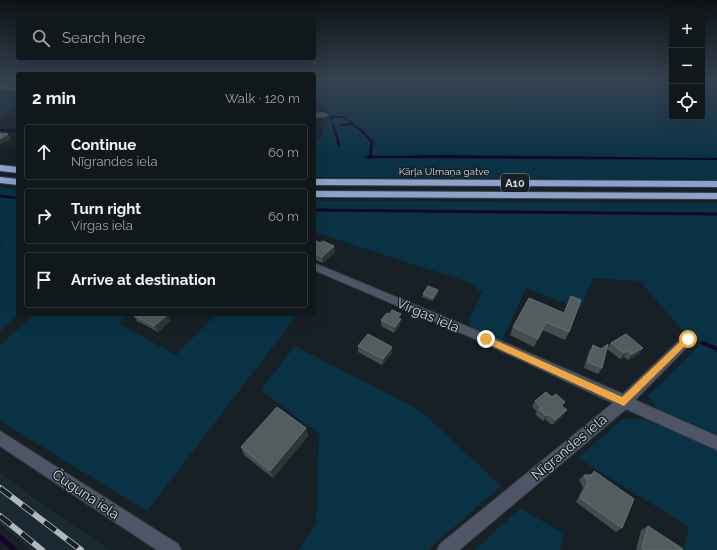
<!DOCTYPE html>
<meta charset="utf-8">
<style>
body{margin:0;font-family:Raleway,sans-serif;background:#1e2529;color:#f1f3f6}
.controls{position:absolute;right:12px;top:12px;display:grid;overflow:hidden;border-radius:4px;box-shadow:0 4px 16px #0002}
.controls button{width:36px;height:36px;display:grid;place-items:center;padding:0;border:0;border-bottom:1px solid #30373b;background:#11181c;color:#f1f3f6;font:20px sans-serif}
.stop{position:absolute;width:12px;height:12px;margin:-9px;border:3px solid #f0a63f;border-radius:50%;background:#fff}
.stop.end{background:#f0a63f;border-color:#fff;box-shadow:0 1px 4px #0008}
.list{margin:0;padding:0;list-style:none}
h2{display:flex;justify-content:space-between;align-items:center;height:52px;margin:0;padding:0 16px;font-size:17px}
h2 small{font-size:13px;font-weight:400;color:#9ca0a3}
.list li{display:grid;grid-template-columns:26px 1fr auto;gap:12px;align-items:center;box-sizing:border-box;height:56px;margin:0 8px 8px;padding:0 8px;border:1px solid #30373b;border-radius:4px}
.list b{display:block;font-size:15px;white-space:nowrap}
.list p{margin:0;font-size:13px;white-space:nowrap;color:#9ca0a3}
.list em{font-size:13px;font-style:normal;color:#9ca0a3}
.icon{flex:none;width:22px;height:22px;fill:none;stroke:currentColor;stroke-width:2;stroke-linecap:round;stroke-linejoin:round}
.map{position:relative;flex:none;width:717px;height:550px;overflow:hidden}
.search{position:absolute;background:#11181c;box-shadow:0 4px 16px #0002;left:16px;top:16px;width:300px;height:44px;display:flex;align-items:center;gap:10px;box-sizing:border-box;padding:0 14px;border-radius:4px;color:#9ca0a3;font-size:15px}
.panel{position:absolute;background:#11181c;box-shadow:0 4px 16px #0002;left:16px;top:72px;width:300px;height:244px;border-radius:4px}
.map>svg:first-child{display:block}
.built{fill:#1b2a32}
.green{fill:#093245}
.water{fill:#140529}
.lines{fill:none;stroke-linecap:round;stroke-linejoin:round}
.stream-far4{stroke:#140529;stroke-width:2}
.stream-far3{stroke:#140529;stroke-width:2.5}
.stream-far2{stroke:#140529;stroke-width:3}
.stream-far1{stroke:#140529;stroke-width:4}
.stream{stroke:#140529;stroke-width:5.5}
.minor-casing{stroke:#353d42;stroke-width:2}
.highway-casing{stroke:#353d42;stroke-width:2}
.minor{fill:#4d5567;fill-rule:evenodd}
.highway{fill:#8ca1ce;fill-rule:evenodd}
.rail-casing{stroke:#b1b8bc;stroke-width:6}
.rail{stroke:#172025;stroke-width:4.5;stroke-dasharray:14;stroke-linecap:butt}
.wall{fill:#424e4e}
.shaded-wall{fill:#2a3638}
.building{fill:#515d5e;stroke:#657071}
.route{fill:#f0a63f}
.labels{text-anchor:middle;stroke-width:3;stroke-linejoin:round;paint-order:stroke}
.far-street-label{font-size:10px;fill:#d0d6da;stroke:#172025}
.shield{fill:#172025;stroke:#989fa4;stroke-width:1}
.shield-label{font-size:11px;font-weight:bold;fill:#d0d6da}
.near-street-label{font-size:14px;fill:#d0d6da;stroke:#172025}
</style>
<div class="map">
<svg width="717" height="550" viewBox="0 0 717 550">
<rect width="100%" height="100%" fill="#172025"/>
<!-- built -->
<path class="built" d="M0,472L28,494L110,550H32L0,524Z"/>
<!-- green -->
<g class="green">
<path d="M314,79H672V117H702V79H717V180L314,177V139H320L329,114L314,95Z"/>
<path d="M15,97L14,106L0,116V99Z"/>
<path d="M0,187L18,189L19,314L0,331V247L3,246L0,243Z"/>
<path d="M314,201L717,203V434L656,408L648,396L702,343L683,331L640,281L593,278L580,309L526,288L502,341L473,328L468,322L483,290L479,291L471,283L314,232Z"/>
<path d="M35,314H129L118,323L176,355L216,314H298L147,511L0,421V345Z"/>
<path d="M295,346L421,411L501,486L428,550H299L316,524L319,434L261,390Z"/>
<path d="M623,419H645L717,451V550H684L689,527L578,458Z"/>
<path d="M520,508L564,534L560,550H475Z"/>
</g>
<!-- water -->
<path class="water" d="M444,155L717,158V160L381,158L385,156Z"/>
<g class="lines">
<!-- stream-far4 -->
<g class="stream-far4">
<path d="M314,79H344"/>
<path d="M332,121L331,117H344L363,132"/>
<path d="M333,125L335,132"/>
<path d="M341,125L352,124"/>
<path d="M0,130L18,131"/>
</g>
<!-- stream-far3 -->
<g class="stream-far3">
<path d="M335,131L339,145"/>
<path d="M362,131L372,142L370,157"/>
<path d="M366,157H386"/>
<path d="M0,196L18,198"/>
</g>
<!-- stream-far2 -->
<path class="stream-far2" d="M314,210L717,214"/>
<!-- stream-far1 -->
<path class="stream-far1" d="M703,343L717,349"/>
<!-- stream -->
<path class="stream" d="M0,537L15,550"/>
<!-- minor casing -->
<g class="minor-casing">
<g id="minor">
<path d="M0,85L18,86V90L0,89Z"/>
<path d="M314,113H325L328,115L325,117H314Z"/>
<path d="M314,263L490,336L623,394L684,336L688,334L692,336L694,339L692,342L635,400L717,436V450L626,409L459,550H437L440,544L613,403L482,342L314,270Z"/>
<path d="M0,431L178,544L181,550H157L0,446Z"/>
</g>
</g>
<!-- highway casing -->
<g class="highway-casing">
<g id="highway">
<path d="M0,165L18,167V173L0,171Z"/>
<path d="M0,177L18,179V185L0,183Z"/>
<path d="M314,179L717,181V187L314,185Z"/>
<path d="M314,191L717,193V199L314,197Z"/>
</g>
</g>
<!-- minor -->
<use href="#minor" class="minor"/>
<!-- highway -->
<use href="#highway" class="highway"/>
<!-- rail casing -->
<g class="rail-casing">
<g id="rail">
<path d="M0,488L81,550"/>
<path d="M0,516L42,550"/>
</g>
</g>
<!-- rail -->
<use href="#rail" class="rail"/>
</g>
<!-- wall -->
<g class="wall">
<path d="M314,244L334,246L335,252L323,263L314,259Z"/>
<path d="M438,290V293L433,301L422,297L423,294Z"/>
<path d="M571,296L569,332L565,340L542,330L534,347L510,335L513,327L564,313Z"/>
<path d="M133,315H167L170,321L158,332L137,321Z"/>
<path d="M400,319V325L394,333L381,326V320Z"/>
<path d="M611,343L639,354L628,360L624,357L620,359L607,349L602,368L598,374L584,368L589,351L593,345L601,349L607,348Z"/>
<path d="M358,346L392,347V353L382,365L358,352Z"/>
<path d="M535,401L565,402L562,406L563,416L552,425L545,419L543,421L535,414L537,412L532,406Z"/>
<path d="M306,428L308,436L273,478L244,455L241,447Z"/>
<path d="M594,471L622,528L616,532L576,502L583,488L579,480L584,475H590Z"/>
<path d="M648,526L682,550H636L641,530Z"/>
</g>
<!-- shaded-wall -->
<g class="shaded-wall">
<path d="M8,134L11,139L0,145V139Z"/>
<path d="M334,246L335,252L323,263L322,257Z"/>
<path d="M438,290V293L433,301V298Z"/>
<path d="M167,315L170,321L158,332L154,326Z"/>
<path d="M401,319L400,325L394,333L395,327Z"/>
<path d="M392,347V353L382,365L383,359Z"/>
<path d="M643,348L639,354L628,360L632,354Z"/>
<path d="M628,351L624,357L620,359L624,353Z"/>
<path d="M567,410L563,416L552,425L555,420Z"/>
<path d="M549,414L545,419L543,421L546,416Z"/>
<path d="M306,428L308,436L273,478L270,471Z"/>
</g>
<!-- building -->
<g class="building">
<path d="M0,133L8,134L0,139Z"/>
<path d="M316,241L320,243L323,241L334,246L322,257L314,253V244Z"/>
<path d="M428,286L438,290L433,298L423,294Z"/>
<path d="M571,296L581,300L569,332L546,322L538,339L513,327L529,298L564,313Z"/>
<path d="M392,310L401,314L398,318L401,319L395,327L381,320L387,313L390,314Z"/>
<path d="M135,314H164L167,315L154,326L133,315Z"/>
<path d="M368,334L392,347L383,359L358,346Z"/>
<path d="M626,334L643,348L632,354L628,351L624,353L611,343Z"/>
<path d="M608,344L602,368L588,362L593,345L601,349Z"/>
<path d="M546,392L552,397L556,394L565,402L561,405L567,410L555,420L549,414L546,416L539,409L541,407L535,401Z"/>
<path d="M277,407L306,428L270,471L241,447Z"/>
<path d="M594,471L634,499L622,528L580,498L588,483L584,475H592Z"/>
<path d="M648,526L683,549L682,550H644L642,548Z"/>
</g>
<!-- sky -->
<linearGradient id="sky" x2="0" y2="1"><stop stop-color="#0d1214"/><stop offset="0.51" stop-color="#364251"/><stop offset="1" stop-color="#364251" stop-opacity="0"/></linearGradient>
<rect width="717" height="156" fill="url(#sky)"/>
<!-- route -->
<path class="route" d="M486,336L622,397L685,337L688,336L692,339L624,406L484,342V337Z"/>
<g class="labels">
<!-- far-street labels -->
<g class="far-street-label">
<text x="444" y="175">Kārļa Ulmaņa gatve</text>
</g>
<!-- shield labels -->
<rect class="shield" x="501" y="174" width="28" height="18" rx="3"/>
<g class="shield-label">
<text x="515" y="187">A10</text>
</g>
<!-- near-street labels -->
<g class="near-street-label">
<text transform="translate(428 315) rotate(23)" y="5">Virgas iela</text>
<text transform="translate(569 447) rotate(-40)" y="5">Nīgrandes iela</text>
<text transform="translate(86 494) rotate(34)" y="5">Čuguna iela</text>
</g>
</g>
</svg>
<div class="controls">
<button>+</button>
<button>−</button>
<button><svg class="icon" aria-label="locate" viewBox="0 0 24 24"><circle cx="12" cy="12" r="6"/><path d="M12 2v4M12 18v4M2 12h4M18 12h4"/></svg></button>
</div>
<div class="stop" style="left:688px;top:339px"></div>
<div class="stop end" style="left:486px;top:339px"></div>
<div class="search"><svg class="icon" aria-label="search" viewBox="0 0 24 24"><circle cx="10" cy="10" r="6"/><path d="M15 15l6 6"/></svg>Search here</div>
<section class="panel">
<h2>2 min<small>Walk · 120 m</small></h2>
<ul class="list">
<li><svg class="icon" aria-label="ahead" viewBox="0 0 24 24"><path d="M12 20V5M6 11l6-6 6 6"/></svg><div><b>Continue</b><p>Nīgrandes iela</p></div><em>60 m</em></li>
<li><svg class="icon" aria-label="right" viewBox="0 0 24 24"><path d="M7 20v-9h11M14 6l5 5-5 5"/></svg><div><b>Turn right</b><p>Virgas iela</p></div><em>60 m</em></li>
<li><svg class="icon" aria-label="arrive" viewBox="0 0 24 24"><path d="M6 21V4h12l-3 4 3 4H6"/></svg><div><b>Arrive at destination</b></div></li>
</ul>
</section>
</div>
